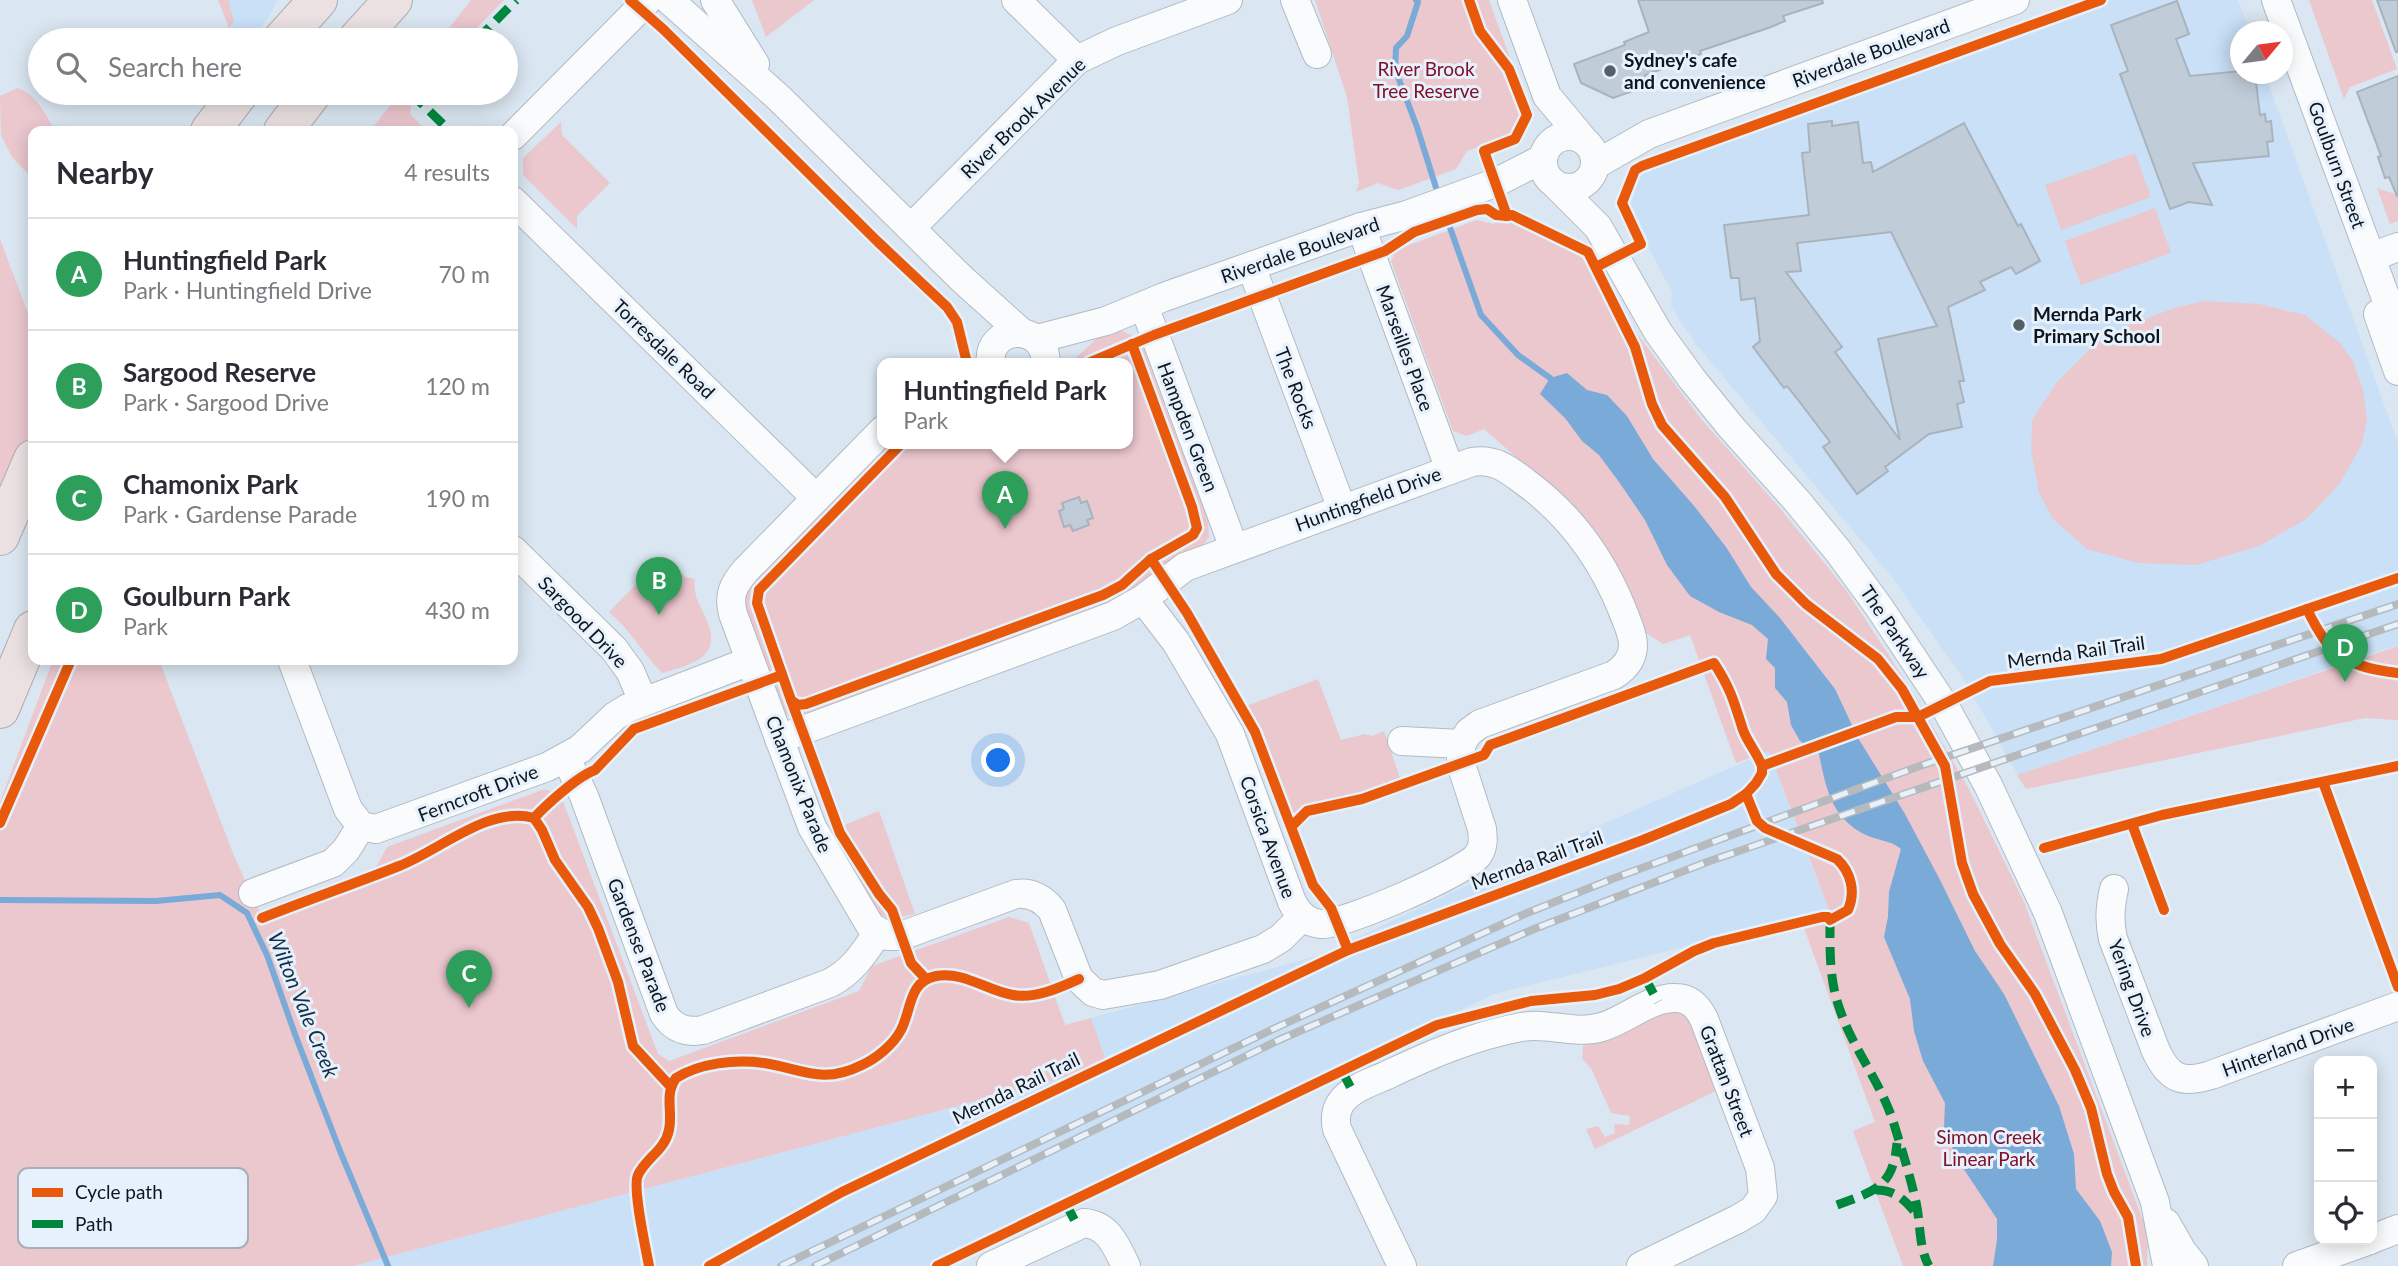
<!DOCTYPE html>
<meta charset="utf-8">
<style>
body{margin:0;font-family:Lato,sans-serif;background:#f7f7f7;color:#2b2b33}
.controls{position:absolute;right:21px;bottom:21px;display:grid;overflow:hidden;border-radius:14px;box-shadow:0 4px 18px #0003}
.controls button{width:63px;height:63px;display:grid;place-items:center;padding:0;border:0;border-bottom:2px solid #e1e1e2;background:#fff;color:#2b2b33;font:35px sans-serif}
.compass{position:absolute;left:2230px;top:21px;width:63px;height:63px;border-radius:50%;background:#fff;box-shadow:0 4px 18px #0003;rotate:61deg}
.you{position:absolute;left:999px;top:761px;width:24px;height:24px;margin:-18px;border:5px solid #fff;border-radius:50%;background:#1a73e8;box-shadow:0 0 0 10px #1a73e833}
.badge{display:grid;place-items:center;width:46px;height:46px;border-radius:50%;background:#555f68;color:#fff;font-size:23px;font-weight:700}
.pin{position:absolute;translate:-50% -58px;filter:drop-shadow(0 2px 4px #0008)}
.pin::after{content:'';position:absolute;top:37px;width:24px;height:21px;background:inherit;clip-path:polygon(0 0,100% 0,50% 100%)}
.popup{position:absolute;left:877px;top:358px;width:256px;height:91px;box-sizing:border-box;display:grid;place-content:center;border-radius:14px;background:#fff;filter:drop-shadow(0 2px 5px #0005);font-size:23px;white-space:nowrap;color:#7c7c81}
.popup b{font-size:26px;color:#2b2b33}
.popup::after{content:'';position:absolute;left:50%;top:100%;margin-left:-14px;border:14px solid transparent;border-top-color:#fff}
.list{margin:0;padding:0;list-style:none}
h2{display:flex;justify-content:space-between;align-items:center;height:91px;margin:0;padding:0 28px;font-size:30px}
h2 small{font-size:23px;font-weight:400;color:#7c7c81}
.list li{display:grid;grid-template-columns:46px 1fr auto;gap:21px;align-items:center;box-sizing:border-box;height:112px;padding:0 28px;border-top:2px solid #e1e1e2}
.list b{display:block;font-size:26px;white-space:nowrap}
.list p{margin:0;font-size:23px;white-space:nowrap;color:#7c7c81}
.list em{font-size:23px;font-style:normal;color:#7c7c81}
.icon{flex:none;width:38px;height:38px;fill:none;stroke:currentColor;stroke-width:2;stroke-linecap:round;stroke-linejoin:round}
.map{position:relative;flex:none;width:2398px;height:1266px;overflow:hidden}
.search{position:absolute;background:#fff;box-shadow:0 4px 18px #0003;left:28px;top:28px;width:490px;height:77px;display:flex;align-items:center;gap:18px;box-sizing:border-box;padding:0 24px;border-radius:38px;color:#7c7c81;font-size:26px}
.panel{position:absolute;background:#fff;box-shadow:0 4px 18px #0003;left:28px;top:126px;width:490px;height:539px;border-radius:14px}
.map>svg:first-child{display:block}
.built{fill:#c9e0f7}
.green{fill:#ebc7ce}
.water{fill:#79aad8}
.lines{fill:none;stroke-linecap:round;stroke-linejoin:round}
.stream{stroke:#79aad8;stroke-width:6}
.building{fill:#c0ccd8;stroke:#a9b3bd;stroke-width:2;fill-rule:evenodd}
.minor-casing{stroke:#b1bbc4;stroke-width:30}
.highway-casing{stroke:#b1abb1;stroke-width:40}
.minor{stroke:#f9fbfd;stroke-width:28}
.highway{stroke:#ebe1e3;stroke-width:38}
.rail-casing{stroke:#b6babc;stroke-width:8}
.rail{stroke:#e7f1fc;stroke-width:5;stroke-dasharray:16;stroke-linecap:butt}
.quiet{stroke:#00873e;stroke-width:9;stroke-dasharray:18 9;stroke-linecap:butt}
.cycleway-casing{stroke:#e7f1fc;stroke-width:15}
.cycleway{stroke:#e8590c;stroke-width:10}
.poi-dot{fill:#555f68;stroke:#e7f1fc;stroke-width:2.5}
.labels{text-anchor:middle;stroke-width:6;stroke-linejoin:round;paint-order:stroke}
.street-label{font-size:19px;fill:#0d161f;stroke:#e7f1fc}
.poi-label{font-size:19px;font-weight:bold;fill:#0d161f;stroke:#e7f1fc;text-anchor:start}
.park-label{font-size:19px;fill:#801129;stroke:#e7f1fc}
.water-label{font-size:21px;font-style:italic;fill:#133049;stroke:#e7f1fc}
.key{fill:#e7f1fc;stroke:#a6afba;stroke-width:2}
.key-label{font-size:19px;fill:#0d161f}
</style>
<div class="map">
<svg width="2398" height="1266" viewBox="0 0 2398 1266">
<rect width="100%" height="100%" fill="#dae6f1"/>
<!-- built -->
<g class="built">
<path d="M218,0H277L270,15L252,40H234Z"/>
<path d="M2112,0H2238L2250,31L2240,32V74H2265L2398,443V645L2018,775L1963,678L1891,576L1695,343L1671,307L1672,292L1626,205L1640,171Z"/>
<path d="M1769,751L1829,911L1494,994L928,1266H353L1108,1066L1091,1018L1320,955L1521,860Z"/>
</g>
<!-- green -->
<g class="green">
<path d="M218,0H228L234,21L229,28Z"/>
<path d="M471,0H504L465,40H440Z"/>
<path d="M752,0H814L766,37Z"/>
<path d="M1315,0H1489L1526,102L1510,135L1467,151L1456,169L1398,190L1378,183L1356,192L1359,183L1347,97Z"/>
<path d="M2309,0H2372L2397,69L2350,87L2344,99Z"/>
<path d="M17,88C36,93 46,115 55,131H33V179L12,157L1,135L0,96Z"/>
<path d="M400,93H413L410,114L427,131H370Z"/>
<path d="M561,122L562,135L610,183L577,216V229L523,175V158Z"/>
<path d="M2135,153L2151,197L2061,230L2045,185Z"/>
<path d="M2377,188L2398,195V221L2390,224Z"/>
<path d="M2155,208L2171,253L2081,285L2065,241Z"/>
<path d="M1508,218L1595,258L1632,327L1701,419L1778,506L1846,590L1914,694L1970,791L2024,902L2148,1234L2147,1266H1903L1853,1131L1875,1122L1800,917L1829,910L1769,751L1736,763L1690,635L1663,644L1646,633L1627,583L1606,546L1568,502L1484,429L1467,436L1453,431L1391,261L1396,250L1477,220L1493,224Z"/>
<path d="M0,239L33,327V431L0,514Z"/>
<path d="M2205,301L2259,304L2305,315L2340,343L2353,361L2363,389L2367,419L2362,444L2339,485L2306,519L2259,546L2196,565L2139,563L2087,549L2053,519L2039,493L2031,450L2032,420L2056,383L2094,345L2127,326L2177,307Z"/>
<path d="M1120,330L1131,335L1143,347L1208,521L1209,537L1201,548L1169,561L1127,596L802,719L786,715L775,700L741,603L745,588L884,443H1128V363H1070L1105,331Z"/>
<path d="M664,556L685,577L695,579C693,598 700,604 707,621C723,658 690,665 662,673C643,654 631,630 609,612Z"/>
<path d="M2398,646V720L2365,718L2026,789L2017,775Z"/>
<path d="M53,660H159L234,856L259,911L376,867L387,847L545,789L561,796L658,1054L669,1061L859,991L872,966L1009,917L1029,923L1065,1025L1091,1018L1108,1066L353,1266H0V802Z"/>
<path d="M1318,679L1341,740L1365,734L1372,736L1384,731L1402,784L1292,820L1261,736L1246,706Z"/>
<path d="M879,811L915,914L889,919L871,909L827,832Z"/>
<path d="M1658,1011L1679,1012L1690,1019L1718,1090L1595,1149L1586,1129L1598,1126L1605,1137L1615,1133L1614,1126L1615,1124L1629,1125L1630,1116L1611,1113L1592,1070L1582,1058L1584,1038Z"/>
</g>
<!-- water -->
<path class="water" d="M1567,373L1587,390L1607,395L1627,416L1653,459L1695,507L1726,547L1751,587L1780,618L1835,689L1858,738L1905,814L1939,878L1975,951L2004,994L2059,1106L2074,1154L2076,1189L2100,1221L2112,1252L2111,1266H1993L1997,1240V1219L1957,1159L1944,1128L1945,1103L1923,1061L1914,1031L1910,999L1884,937L1888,917L1889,892L1901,849C1890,840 1879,841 1866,835C1831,818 1826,788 1819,754L1800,741L1791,725L1787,702L1775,688V668L1766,659L1768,639L1752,625L1719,612L1690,596L1667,565L1645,520L1619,482L1599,455L1582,441L1565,418L1540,394L1550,378Z"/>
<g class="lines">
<!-- stream -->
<g class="stream">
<path d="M1416,0L1418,2L1407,36L1396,48L1395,69L1417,127L1438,194"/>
<path d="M1443,208L1481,315L1518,355L1550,378"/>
<path d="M0,900L156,901L220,895L247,913L267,955L296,1037L340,1151L388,1266"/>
</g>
</g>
<!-- building -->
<g class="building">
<path d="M1638,0H1822L1823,3L1783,16L1785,21L1771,27L1700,51L1701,54L1682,62L1645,75L1646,78L1633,83L1636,90L1613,98L1581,83L1574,64L1625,45L1624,42L1649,32Z"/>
<path d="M2377,0H2398V52H2396Z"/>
<path d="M2177,1L2189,34L2176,39L2190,76L2241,71V74H2255L2260,115L2265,114L2266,122L2271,121L2273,141L2267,142L2269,156L2193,163L2212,205L2189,202L2170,209L2120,74L2128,71L2111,25Z"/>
<path d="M2398,76V195L2397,196L2389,177L2385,178L2378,157L2381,156L2357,92Z"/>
<path d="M1832,121V126L1858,122L1863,163L1871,162L1873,172L1964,123L2018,226L2021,224L2040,261L2016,274L2011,267L1980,282L1985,290L1948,307L1964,381H1959L1964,402L1957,404L1962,427L1929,434L1885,467L1888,471L1857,494L1823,447L1830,442L1802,405L1787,386L1784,388L1753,347L1760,341L1755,298L1741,300L1739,278H1731L1724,225L1809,215L1802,153L1810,152L1808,124ZM1891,232L1937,326L1878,339L1900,440L1835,352L1842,347L1786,272L1801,271L1797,243Z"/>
<path d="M1079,497L1081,503L1087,501L1093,518L1087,520L1089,525L1073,531L1070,525L1064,527L1059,511L1064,509L1062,503Z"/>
</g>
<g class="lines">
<!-- minor casing -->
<g class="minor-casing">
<g id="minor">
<path d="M669,0L779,98L962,279L1022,333"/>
<path d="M715,0L755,64"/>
<path d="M1016,0L1077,60"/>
<path d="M1295,0L1317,54"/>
<path d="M1512,0L1547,96L1582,138"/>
<path d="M2276,0L2398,331"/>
<circle cx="1569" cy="162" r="26"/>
<path d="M513,136L648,0"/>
<path d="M1595,165L1649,134L2015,0"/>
<path d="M1556,185L1598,227L1658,332L1692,379L1731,427L1797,501L1838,551L1879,607L1944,705L1988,785L2048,913L2155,1202L2167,1266"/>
<path d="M513,201L816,498"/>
<path d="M1361,227L1450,470"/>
<path d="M911,228L1077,60L1117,41L1228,0"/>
<path d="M2371,257L2398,247"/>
<path d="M1251,266L1342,509"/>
<path d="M1144,306L1234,548"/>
<path d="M2378,314L2398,371"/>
<path d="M1037,339L1106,321L1164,297L1361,227L1407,215L1470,192L1495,183L1542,159"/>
<path d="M991,363C986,327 1044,319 1046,363"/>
<path d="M883,430L746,570C733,585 728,595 733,614L812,827L871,927L887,936H901L1016,894C1031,892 1043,899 1052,910L1079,979L1093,992L1103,995L1160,985L1263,949L1281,938L1302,917"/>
<path d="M513,550L614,649L630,671L643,701"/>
<path d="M1143,599L1176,642L1230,734L1292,902C1298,914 1307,923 1321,924C1342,926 1466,872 1478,855C1484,846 1483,838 1482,829L1461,764V744"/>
<path d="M292,660L348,809L361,826L376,829L547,767L580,749L615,716L628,708L750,661"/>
<path d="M779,739L1113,616L1143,599L1185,567L1472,462C1494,458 1508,469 1525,482C1570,515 1601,557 1622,609C1626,620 1633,633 1633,645C1633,659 1625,668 1614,675L1480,724L1469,732L1461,744L1402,741"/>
<path d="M566,758L584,796L664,1014C673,1028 686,1033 703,1030L830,983C853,971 864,953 878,932"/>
<path d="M2114,889C2110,907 2109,921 2113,939L2156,1051C2169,1079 2182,1084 2211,1075L2398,1006"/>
<path d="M253,893L333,863L346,850L361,826"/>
<path d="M2166,1223L2182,1251L2194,1266"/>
<path d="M2372,1239L2398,1229"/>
<path d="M991,1266L1084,1223C1109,1225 1116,1246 1126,1266"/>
<path d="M1402,1266L1337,1129C1335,1120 1335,1112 1340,1104C1349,1089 1371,1082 1385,1076C1429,1055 1473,1036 1521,1027C1548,1022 1575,1035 1602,1027C1626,1020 1650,997 1676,998C1690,998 1698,1007 1704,1019L1760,1168L1763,1196L1753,1210L1738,1219L1641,1266"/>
<path d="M2297,1266L2370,1240"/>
</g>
</g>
<!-- highway casing -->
<g class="highway-casing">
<g id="highway">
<path d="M282,40L318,0"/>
<path d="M357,40L393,0"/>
<path d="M210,131L239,93"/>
<path d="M283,131L312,93"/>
<path d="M0,536L33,459"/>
<path d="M0,709L33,630"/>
</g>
</g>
<!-- minor -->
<use href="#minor" class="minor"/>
<!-- highway -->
<use href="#highway" class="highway"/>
<!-- rail casing -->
<g class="rail-casing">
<g id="rail">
<path d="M781,1266L1271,1030L1527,913L1612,879L1914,768L2398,604"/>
<path d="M815,1266L1279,1040L1534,929L1707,862L2398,624"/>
</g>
</g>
<!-- rail -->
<use href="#rail" class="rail"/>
<!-- quiet -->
<g class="quiet">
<path d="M477,40L516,0"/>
<path d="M426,93L418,100L450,131"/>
<path d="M1830,920C1830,951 1829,980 1840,1010C1853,1049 1880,1081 1893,1121C1901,1147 1909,1172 1915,1198C1921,1220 1918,1247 1929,1266"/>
<path d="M1645,978L1658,1002"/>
<path d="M1342,1071L1353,1092"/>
<path d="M1876,1190C1896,1190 1906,1201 1918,1216"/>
<path d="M1066,1204L1077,1225"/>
<path d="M1837,1205C1874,1191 1893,1188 1897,1143"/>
</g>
<!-- cycleway casing -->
<g class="cycleway-casing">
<g id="cycleway">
<path d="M630,0L663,29L878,242L947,307L957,322L967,363"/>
<path d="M1469,0L1480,31L1509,69L1527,115L1515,139L1484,151L1507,216L1512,215L1588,252L1635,347L1652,404L1662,425L1725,497L1776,574L1806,604L1878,659L1902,689L1945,766L1962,863L1973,894L2000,944L2035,994L2075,1070L2091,1108L2107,1174L2114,1192L2128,1217L2136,1266"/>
<path d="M1596,267L1641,244L1622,203L1635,170L1642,166L2101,0"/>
<path d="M1088,363L1154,335L1385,251L1414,232L1477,210L1487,209L1496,215L1507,216"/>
<path d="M902,443L759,590L757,603L791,700L798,705L806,704L1103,595L1122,585L1151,559L1193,535L1197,528L1192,507L1132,344"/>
<path d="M1151,559L1187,613L1255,732L1313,885L1331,908L1348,950"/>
<path d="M2307,609C2329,656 2347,667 2398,673"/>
<path d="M791,700L840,833L879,894L892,910L911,963L926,979"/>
<path d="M2323,782L2398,987"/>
<path d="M0,823L71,660"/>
<path d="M2132,824L2164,910"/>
<path d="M1292,826L1307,811L1362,799L1484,755L1490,745L1714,663C1731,689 1734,702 1743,730C1748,743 1757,753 1762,766"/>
<path d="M2044,848L2162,815L2398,766"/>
<path d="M262,918C307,900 354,884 399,866C439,851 489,805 534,818"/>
<path d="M671,1087L633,1046L618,982L598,928L588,907L555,860L542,830L534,818C546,805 578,776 595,770L634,729L782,675"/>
<path d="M649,1266C646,1249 632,1187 638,1175C646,1158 665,1150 669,1130C673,1111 664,1095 676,1078C700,1063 735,1059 764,1063C802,1069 822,1085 862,1065C877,1058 893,1045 901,1030C912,1009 908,982 936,976C964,971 987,991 1013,995C1035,999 1059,988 1079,979"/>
<path d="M709,1266L842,1192L1348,950L1643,840L1731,804L1746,794L1756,783L1762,773V766L1896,717H1918L1990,681L2161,659L2398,578"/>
<path d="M937,1266L1437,1025L1531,1001L1595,995L1619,989L1645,978L1694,951L1714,943L1822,917H1828L1830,920L1848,910C1856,892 1851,872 1837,859L1765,828L1757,821L1746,794"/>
</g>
</g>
<!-- cycleway -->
<use href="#cycleway" class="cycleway"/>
</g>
<!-- markers -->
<g class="poi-dot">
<circle cx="1610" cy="71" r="7"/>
<circle cx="2019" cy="325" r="7"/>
</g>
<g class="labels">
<!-- street labels -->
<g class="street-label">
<text transform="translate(1871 53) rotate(-20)" y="7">Riverdale Boulevard</text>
<text transform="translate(1023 118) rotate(-44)" y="7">River Brook Avenue</text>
<text transform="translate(2337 165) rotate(70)" y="7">Goulburn Street</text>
<text transform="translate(1300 250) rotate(-19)" y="7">Riverdale Boulevard</text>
<text transform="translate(1405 348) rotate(70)" y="7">Marseilles Place</text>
<text transform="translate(664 349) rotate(44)" y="7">Torresdale Road</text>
<text transform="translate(1296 388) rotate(69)" y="7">The Rocks</text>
<text transform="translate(1188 427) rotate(69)" y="7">Hampden Green</text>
<text transform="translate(1368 499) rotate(-20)" y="7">Huntingfield Drive</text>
<text transform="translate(583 622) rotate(46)" y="7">Sargood Drive</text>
<text transform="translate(1895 632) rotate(56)" y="7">The Parkway</text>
<text transform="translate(2076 652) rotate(-8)" y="7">Mernda Rail Trail</text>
<text transform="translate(799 784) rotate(68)" y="7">Chamonix Parade</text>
<text transform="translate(478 793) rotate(-21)" y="7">Ferncroft Drive</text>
<text transform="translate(1268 837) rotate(70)" y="7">Corsica Avenue</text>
<text transform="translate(1537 860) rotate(-20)" y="7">Mernda Rail Trail</text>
<text transform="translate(639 945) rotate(69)" y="7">Gardense Parade</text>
<text transform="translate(2132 988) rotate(70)" y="7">Yering Drive</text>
<text transform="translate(2288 1047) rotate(-20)" y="7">Hinterland Drive</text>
<text transform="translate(1727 1081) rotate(69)" y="7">Grattan Street</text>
<text transform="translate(1016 1088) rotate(-26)" y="7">Mernda Rail Trail</text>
</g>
<!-- poi labels -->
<g class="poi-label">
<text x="1624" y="67">Sydney's cafe<tspan x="1624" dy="22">and convenience</tspan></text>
<text x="2033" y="321">Mernda Park<tspan x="2033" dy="22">Primary School</tspan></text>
</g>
<!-- park labels -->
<g class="park-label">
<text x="1426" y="76">River Brook<tspan x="1426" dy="22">Tree Reserve</tspan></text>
<text x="1989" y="1144">Simon Creek<tspan x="1989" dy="22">Linear Park</tspan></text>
</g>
<!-- water labels -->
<g class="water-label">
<text transform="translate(303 1005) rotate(68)" y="7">Wilton Vale Creek</text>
</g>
</g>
<!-- legend -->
<rect x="18" y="1168" width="230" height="80" rx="10" class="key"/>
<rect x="32" y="1188" width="31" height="9" fill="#e8590c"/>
<rect x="32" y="1220" width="31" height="8" fill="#00873e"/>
<g class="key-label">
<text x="75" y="1199">Cycle path</text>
<text x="75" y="1231">Path</text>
</g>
</svg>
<div class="controls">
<button>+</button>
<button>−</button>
<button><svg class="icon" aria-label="locate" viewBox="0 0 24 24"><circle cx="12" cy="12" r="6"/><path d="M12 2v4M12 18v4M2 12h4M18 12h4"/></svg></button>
</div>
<svg class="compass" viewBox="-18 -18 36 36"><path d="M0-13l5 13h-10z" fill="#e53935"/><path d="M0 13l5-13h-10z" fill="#7c7c81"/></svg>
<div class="you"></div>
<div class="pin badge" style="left:1005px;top:529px;background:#2e9e5b">A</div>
<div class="popup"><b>Huntingfield Park</b>Park</div>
<div class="pin badge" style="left:659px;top:615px;background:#2e9e5b">B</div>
<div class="pin badge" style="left:469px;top:1008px;background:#2e9e5b">C</div>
<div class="pin badge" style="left:2345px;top:682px;background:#2e9e5b">D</div>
<div class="search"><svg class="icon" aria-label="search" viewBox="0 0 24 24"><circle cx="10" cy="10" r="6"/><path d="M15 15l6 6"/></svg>Search here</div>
<section class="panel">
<h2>Nearby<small>4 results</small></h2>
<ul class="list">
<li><span class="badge" style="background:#2e9e5b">A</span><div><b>Huntingfield Park</b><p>Park · Huntingfield Drive</p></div><em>70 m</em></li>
<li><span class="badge" style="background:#2e9e5b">B</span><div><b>Sargood Reserve</b><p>Park · Sargood Drive</p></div><em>120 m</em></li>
<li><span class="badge" style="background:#2e9e5b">C</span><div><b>Chamonix Park</b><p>Park · Gardense Parade</p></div><em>190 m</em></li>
<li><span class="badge" style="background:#2e9e5b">D</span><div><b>Goulburn Park</b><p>Park</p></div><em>430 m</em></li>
</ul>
</section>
</div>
